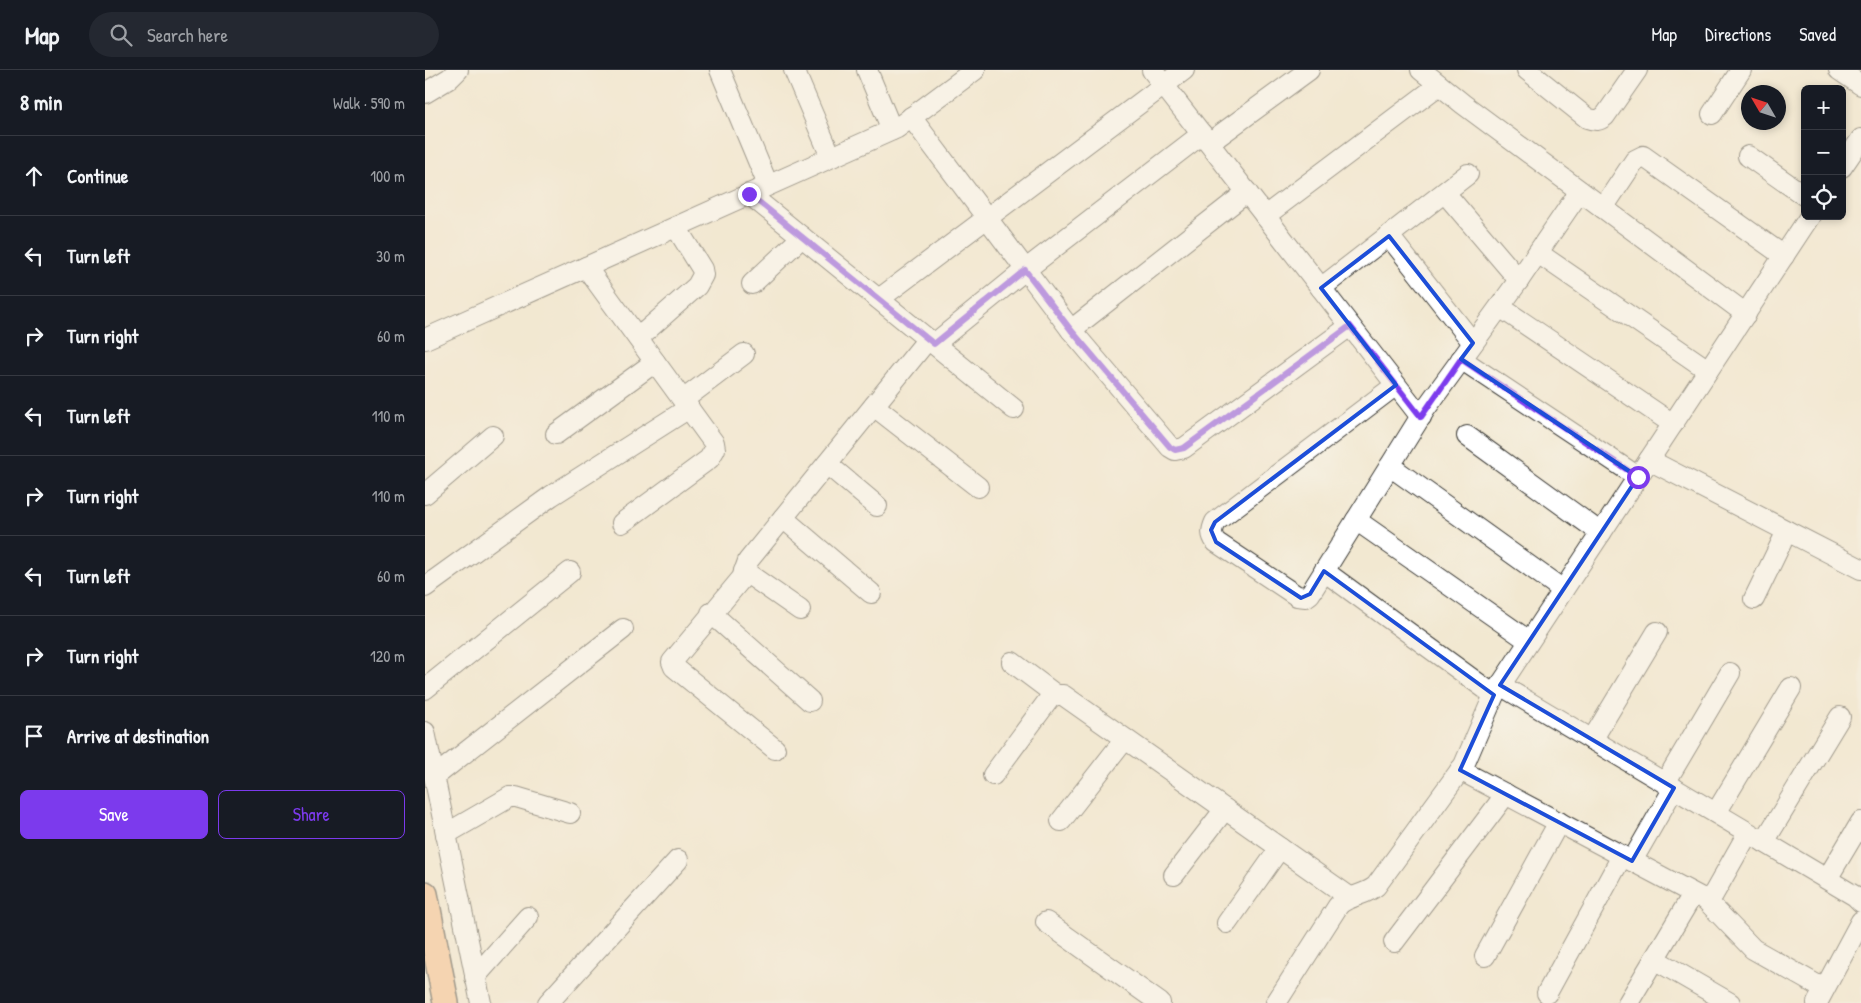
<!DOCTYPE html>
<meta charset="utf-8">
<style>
body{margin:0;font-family:"Patrick Hand",sans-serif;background:#242831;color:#f1f3f6}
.controls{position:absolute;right:15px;top:15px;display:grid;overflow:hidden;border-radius:8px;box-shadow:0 2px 8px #0003}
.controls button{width:45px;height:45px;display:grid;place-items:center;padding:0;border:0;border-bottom:1px solid #363941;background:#171b24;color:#f1f3f6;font:25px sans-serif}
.compass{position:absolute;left:1316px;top:15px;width:45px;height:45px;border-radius:50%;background:#171b24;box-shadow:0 2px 8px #0003;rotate:309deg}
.stop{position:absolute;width:15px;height:15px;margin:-11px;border:4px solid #7c3aed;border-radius:50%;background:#fff}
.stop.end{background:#7c3aed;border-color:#fff;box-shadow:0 1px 5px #0008}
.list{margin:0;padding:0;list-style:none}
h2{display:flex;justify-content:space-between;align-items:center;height:65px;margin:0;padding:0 20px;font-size:21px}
h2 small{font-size:16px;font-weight:400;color:#9ea1a6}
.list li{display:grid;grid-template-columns:32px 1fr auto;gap:15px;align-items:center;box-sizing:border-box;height:80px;padding:0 20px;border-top:1px solid #363941}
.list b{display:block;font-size:19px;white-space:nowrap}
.list em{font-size:16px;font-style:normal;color:#9ea1a6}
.actions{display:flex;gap:10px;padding:15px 20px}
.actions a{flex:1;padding:11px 0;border:1px solid #7c3aed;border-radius:8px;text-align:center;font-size:18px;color:#7c3aed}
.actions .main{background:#7c3aed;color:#fff}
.icon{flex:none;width:28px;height:28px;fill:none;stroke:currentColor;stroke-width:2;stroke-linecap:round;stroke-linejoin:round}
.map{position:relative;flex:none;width:1436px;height:933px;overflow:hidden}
header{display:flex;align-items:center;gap:30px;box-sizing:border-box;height:70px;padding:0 25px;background:#171b24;border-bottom:1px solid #363941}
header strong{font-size:24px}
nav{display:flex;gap:28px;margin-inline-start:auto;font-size:18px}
.search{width:350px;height:45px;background:#242831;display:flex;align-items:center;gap:12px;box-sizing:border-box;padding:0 18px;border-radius:28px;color:#9ea1a6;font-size:19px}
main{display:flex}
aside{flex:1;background:#171b24}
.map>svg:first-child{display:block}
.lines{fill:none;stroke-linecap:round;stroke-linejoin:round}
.minor-casing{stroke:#3c3b37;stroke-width:22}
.major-casing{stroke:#3c3b37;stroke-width:28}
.minor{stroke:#fff;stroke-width:20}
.major{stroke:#f8bd89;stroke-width:25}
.route{stroke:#7c3aed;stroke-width:6}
.marked{fill:none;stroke:#1d4ed8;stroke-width:4;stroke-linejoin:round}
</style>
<header>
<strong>Map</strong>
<div class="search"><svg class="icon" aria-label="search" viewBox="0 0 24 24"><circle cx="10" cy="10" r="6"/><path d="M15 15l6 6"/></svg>Search here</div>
<nav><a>Map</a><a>Directions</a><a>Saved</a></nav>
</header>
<main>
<aside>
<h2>8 min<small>Walk · 590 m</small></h2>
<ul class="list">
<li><svg class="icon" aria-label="ahead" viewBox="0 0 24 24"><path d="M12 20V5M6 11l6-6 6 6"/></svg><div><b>Continue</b></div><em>100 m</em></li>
<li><svg class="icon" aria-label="left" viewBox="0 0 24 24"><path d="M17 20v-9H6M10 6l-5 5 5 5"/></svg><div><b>Turn left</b></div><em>30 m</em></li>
<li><svg class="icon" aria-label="right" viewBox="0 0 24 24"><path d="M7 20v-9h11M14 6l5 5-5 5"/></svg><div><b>Turn right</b></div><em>60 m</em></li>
<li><svg class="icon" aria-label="left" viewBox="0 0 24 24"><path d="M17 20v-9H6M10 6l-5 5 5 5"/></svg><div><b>Turn left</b></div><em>110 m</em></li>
<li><svg class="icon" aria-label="right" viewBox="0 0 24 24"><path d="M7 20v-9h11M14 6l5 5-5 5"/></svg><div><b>Turn right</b></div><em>110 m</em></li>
<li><svg class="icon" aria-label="left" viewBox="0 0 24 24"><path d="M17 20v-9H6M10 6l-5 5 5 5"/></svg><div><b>Turn left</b></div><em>60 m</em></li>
<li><svg class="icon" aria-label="right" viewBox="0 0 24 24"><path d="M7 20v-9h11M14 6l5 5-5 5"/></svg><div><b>Turn right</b></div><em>120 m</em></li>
<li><svg class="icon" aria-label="arrive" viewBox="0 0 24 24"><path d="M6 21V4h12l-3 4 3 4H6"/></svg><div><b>Arrive at destination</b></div></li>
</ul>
<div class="actions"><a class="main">Save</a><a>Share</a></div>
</aside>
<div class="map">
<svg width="1436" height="933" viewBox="0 0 1436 933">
<rect width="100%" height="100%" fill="#f7f3e8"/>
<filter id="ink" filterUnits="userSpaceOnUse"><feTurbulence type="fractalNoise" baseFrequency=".02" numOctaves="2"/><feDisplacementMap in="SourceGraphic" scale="10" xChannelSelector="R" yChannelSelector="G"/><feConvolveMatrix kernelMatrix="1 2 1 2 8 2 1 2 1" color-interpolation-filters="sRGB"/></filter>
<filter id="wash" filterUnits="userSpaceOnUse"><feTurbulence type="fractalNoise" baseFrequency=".0096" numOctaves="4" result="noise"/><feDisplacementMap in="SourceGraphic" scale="20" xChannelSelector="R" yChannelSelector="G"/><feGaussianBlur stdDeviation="1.12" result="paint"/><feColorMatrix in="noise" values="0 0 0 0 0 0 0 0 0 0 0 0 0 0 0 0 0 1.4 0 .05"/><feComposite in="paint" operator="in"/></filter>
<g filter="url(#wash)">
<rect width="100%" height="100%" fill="#f2e8d1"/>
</g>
<g filter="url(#ink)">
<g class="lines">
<!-- minor casing -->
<g class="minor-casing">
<g id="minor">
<path d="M295,0L343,115"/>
<path d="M369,0L406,87"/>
<path d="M442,0L467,60"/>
<path d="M727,0L996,347"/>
<path d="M996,0L1038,34L1321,244"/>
<path d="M1102,0L1162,48C1170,51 1174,51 1180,46L1212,0"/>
<path d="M1414,0L1436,15"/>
<path d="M0,23L25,8L33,0"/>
<path d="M1287,44L1316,0"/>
<path d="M486,47L646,260L745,377L750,380L759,378L925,256"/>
<path d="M784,73L884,0"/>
<path d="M1323,86L1380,126"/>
<path d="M1417,97L1436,69"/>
<path d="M1020,123L1094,210"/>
<path d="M324,124L589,339"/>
<path d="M1178,138L1210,90L1218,86L1359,186"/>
<path d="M840,146L1014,15"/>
<path d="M964,166L1048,273"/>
<path d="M1113,183L1283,300"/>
<path d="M161,197L289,373L290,379L284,389L197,453"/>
<path d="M327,214L377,167"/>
<path d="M896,218L1043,104"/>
<path d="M454,229L759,0"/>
<path d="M1075,237L1248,354"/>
<path d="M646,260L822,122"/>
<path d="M213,268L272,216L278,205L277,199L251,157"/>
<path d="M0,269L472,58L550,0"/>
<path d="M509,274L600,200L777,64"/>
<path d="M1036,289L1213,407"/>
<path d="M971,315L790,452C786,461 786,465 791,472L872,526L881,527L885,524L1001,338L1094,210L1155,121"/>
<path d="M258,330L319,284"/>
<path d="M449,336L553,417"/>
<path d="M131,364L230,292"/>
<path d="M1042,366L1176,463"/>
<path d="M1224,390L1436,499"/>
<path d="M402,394L452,436"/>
<path d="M965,396L1138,520"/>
<path d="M0,424L68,366"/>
<path d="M358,448L446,523"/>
<path d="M931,450L1104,571"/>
<path d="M319,501L375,540"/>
<path d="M899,501L1069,625"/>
<path d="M0,517L126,426L264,338"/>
<path d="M1329,529L1362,461"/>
<path d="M286,543L385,631"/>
<path d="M587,592L631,625"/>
<path d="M1075,615L1430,826L1436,832"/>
<path d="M0,619L145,502"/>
<path d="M0,662L56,933"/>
<path d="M1167,670L1232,562"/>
<path d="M350,679L249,597L247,592L317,508L323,491L503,269"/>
<path d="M1035,700L1275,827L1280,829L1288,825L1323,763"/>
<path d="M568,705L625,628L631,625H638L926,828"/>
<path d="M9,707L198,559"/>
<path d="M1240,713L1305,603"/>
<path d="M1291,743L1366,618"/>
<path d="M636,751L700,669"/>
<path d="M21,764L85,727H91L145,743"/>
<path d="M1339,772L1415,647"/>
<path d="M1207,791L1249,718"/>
<path d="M749,805L800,739"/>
<path d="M1402,809L1436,752"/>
<path d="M1280,829L1328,879L1399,919"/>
<path d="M621,852L735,933"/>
<path d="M802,853L855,778"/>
<path d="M969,872L1081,724"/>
<path d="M1060,886L1134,752"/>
<path d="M1229,889L1305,933"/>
<path d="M50,907L103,847"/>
<path d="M1122,923L1197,786"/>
<path d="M123,933L253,790"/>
<path d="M851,933L913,836C922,825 940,826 951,816L1039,695L1069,625L1385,146"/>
<path d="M1203,933L1268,824"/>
<path d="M1392,933L1436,851"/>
</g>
</g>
<!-- major casing -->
<g class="major-casing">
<path id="major" d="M0,824L21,933"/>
</g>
<!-- minor -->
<use href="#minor" class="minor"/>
<!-- major -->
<use href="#major" class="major"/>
</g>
</g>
<g class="lines" filter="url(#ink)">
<!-- route -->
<path class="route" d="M324,124L509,274L600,200L646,260L745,377L750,380L759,378L925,256L996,347L1036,289L1213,407"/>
</g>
<!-- marked area -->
<path d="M0 0H1436V933H0ZM964,166L1048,273L1036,289L1213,407L1075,615L1249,718L1207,791L1035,700L1069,625L899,501L885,524L876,528L791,472L786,460L790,452L971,315L896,218Z" fill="#f2e8d1" fill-opacity=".55" fill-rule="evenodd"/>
<path class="marked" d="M964,166L1048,273L1036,289L1213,407L1075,615L1249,718L1207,791L1035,700L1069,625L899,501L885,524L876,528L791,472L786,460L790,452L971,315L896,218Z"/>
</svg>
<div class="controls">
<button>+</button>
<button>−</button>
<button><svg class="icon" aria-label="locate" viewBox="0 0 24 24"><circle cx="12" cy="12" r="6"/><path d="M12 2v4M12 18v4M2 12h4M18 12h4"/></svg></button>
</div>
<svg class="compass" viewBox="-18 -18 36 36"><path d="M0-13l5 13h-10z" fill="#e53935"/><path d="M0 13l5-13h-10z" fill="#9ea1a6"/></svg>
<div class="stop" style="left:1213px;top:407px"></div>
<div class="stop end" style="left:324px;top:124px"></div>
</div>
</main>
